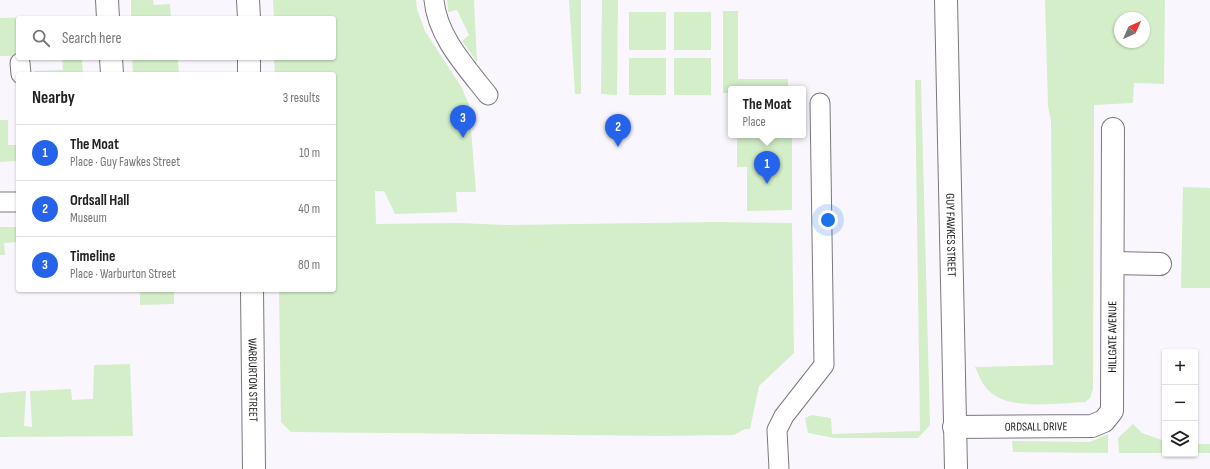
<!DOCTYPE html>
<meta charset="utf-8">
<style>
body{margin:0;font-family:"Sofia Sans Condensed",sans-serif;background:#f6f6f6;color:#222}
.controls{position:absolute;right:12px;bottom:12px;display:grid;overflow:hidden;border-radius:4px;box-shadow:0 1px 3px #0004}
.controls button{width:36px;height:36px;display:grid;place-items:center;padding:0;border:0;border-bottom:1px solid #e0e0e0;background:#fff;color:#222;font:20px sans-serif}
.compass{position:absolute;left:1114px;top:12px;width:36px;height:36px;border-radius:50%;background:#fff;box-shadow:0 1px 3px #0004;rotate:45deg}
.you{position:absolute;left:828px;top:220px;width:14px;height:14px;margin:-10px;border:3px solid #fff;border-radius:50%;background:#1a73e8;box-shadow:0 0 0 6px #1a73e833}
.badge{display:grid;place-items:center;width:26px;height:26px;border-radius:50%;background:#2563eb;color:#fff;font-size:13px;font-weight:700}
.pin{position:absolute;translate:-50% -33px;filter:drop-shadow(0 1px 2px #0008)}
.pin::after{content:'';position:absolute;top:21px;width:14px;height:12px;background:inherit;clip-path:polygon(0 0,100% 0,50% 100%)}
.popup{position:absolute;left:728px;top:86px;width:78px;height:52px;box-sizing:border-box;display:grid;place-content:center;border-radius:4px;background:#fff;filter:drop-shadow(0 1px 3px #0005);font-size:13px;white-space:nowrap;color:#767676}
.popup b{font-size:15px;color:#222}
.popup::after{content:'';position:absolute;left:50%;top:100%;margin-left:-8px;border:8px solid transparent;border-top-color:#fff}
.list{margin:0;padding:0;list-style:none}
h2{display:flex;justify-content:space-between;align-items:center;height:52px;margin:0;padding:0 16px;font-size:17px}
h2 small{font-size:13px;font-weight:400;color:#767676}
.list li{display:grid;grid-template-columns:26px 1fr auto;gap:12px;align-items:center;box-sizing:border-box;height:56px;padding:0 16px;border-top:1px solid #e0e0e0}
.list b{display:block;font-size:15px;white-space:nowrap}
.list p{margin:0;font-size:13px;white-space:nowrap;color:#767676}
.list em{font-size:13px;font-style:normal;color:#767676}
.icon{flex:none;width:22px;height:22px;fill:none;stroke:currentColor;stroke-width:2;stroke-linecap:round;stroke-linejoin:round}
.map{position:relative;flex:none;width:1210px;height:469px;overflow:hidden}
.search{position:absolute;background:#fff;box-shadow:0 1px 3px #0004;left:16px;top:16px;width:320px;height:44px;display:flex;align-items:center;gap:10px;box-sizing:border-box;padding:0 14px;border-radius:4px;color:#767676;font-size:15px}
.panel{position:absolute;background:#fff;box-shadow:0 1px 3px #0004;left:16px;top:72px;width:320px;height:220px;border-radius:4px}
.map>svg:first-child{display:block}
.green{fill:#d3eec8;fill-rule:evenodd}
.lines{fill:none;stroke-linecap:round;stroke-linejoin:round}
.service-casing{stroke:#7a787d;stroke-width:21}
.minor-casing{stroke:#7a787d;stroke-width:24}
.service{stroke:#fff;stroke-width:19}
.minor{stroke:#fff;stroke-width:22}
.labels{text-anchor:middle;stroke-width:3.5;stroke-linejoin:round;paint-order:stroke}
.street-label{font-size:12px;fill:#1a191b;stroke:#f9f7fd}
</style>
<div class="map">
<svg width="1210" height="469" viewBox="0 0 1210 469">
<rect width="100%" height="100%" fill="#f9f7fd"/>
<!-- green -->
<g class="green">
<path d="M131,0H153L154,5L170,4L171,18H131Z"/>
<path d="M273,0H416L417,9L425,31L462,88L469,105L476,192H456L457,212L395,214L384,191H375L376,224L458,223L507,225L717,222L792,223L794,353L759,386L750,429H745L734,435L661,436L291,432L281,422L279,290H334V74H275L274,58H334V18H274Z"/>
<path d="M447,0H474L477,62L462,41L469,35L457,10L448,12Z"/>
<path d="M569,0H581V94H575Z"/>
<path d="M602,0H618L617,95L601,94Z"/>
<path d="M1045,0H1165L1164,84L1134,83L1133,103L1094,105L1093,389L1090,398L1085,402C1058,403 1009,411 989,391C982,385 979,375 975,367L1053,365L1051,121L1048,106ZM1120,18H1144V42H1120Z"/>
<path d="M723,11H738V79H788V89H731V93H723Z"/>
<rect x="629" y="12" width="37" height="38"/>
<rect x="674" y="12" width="37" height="38"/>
<path d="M34,17L18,18V56H0V18Z"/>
<path d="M62,58H82L83,74H34V71L63,70Z"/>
<path d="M132,58H178L179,74H133Z"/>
<rect x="629" y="58" width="37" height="37"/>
<rect x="674" y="58" width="37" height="37"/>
<path d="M915,80H921L930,425L918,438H834L808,433L805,418L812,415L831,418L832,434L920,431Z"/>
<path d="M0,120H8V145H18V161L0,162Z"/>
<path d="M737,135H792V210L747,211V167H737Z"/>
<path d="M1183,187L1210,188V288H1181Z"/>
<path d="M0,227H18V242L4,243L5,255H0Z"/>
<path d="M140,290H174V304L140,305Z"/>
<path d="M130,364L133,436L0,437V393L26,391L24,426L32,427L30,391L71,389L72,400L93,399L94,365Z"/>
<path d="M1133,424L1142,433L1165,441V453H1119L1118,438Z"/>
<path d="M1108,434V453L1013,452L1012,441L1090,442Z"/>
<rect x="1195" y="444" width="15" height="9"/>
</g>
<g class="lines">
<!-- service casing -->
<g class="service-casing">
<g id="service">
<path d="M434,0C437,36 466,67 488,95"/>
<path d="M20,63L21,74"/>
<path d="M0,202H18"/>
<path d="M779,469L777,430L784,416L824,365L820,103"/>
</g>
</g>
<!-- minor casing -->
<g class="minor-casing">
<g id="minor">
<path d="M107,0L108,18"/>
<path d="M248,0L249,18"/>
<path id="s1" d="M946,0L956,469"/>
<path d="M111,58L112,74"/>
<path d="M249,58V74"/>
<path d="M1113,263L1160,264"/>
<path id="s2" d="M252,290L254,469"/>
<path id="s3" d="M954,427L1092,426L1104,421L1112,411L1113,129"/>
</g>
</g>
<!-- service -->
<use href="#service" class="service"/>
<!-- minor -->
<use href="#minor" class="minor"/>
</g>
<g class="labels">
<!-- street labels -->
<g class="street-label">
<text dy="4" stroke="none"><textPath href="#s1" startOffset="235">GUY FAWKES STREET</textPath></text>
<text dy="4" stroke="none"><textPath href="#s3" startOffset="238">HILLGATE AVENUE</textPath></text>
<text dy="4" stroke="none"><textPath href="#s2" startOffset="90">WARBURTON STREET</textPath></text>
<text dy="4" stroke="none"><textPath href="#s3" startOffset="82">ORDSALL DRIVE</textPath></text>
</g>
</g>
</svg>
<div class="controls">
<button>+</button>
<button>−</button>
<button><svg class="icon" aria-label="layers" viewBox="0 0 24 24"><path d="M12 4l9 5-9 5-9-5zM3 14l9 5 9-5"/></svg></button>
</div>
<svg class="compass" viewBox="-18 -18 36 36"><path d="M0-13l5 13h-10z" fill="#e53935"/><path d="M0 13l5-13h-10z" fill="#767676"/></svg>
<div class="you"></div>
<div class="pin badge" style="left:767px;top:184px">1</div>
<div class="popup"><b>The Moat</b>Place</div>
<div class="pin badge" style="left:618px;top:147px">2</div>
<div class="pin badge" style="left:463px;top:138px">3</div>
<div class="search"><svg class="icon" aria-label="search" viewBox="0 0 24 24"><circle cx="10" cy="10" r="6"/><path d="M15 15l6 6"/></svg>Search here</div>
<section class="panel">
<h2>Nearby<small>3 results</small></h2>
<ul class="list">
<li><span class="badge">1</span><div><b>The Moat</b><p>Place · Guy Fawkes Street</p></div><em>10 m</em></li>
<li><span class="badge">2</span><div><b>Ordsall Hall</b><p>Museum</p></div><em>40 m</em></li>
<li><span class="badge">3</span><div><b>Timeline</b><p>Place · Warburton Street</p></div><em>80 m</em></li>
</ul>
</section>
</div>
